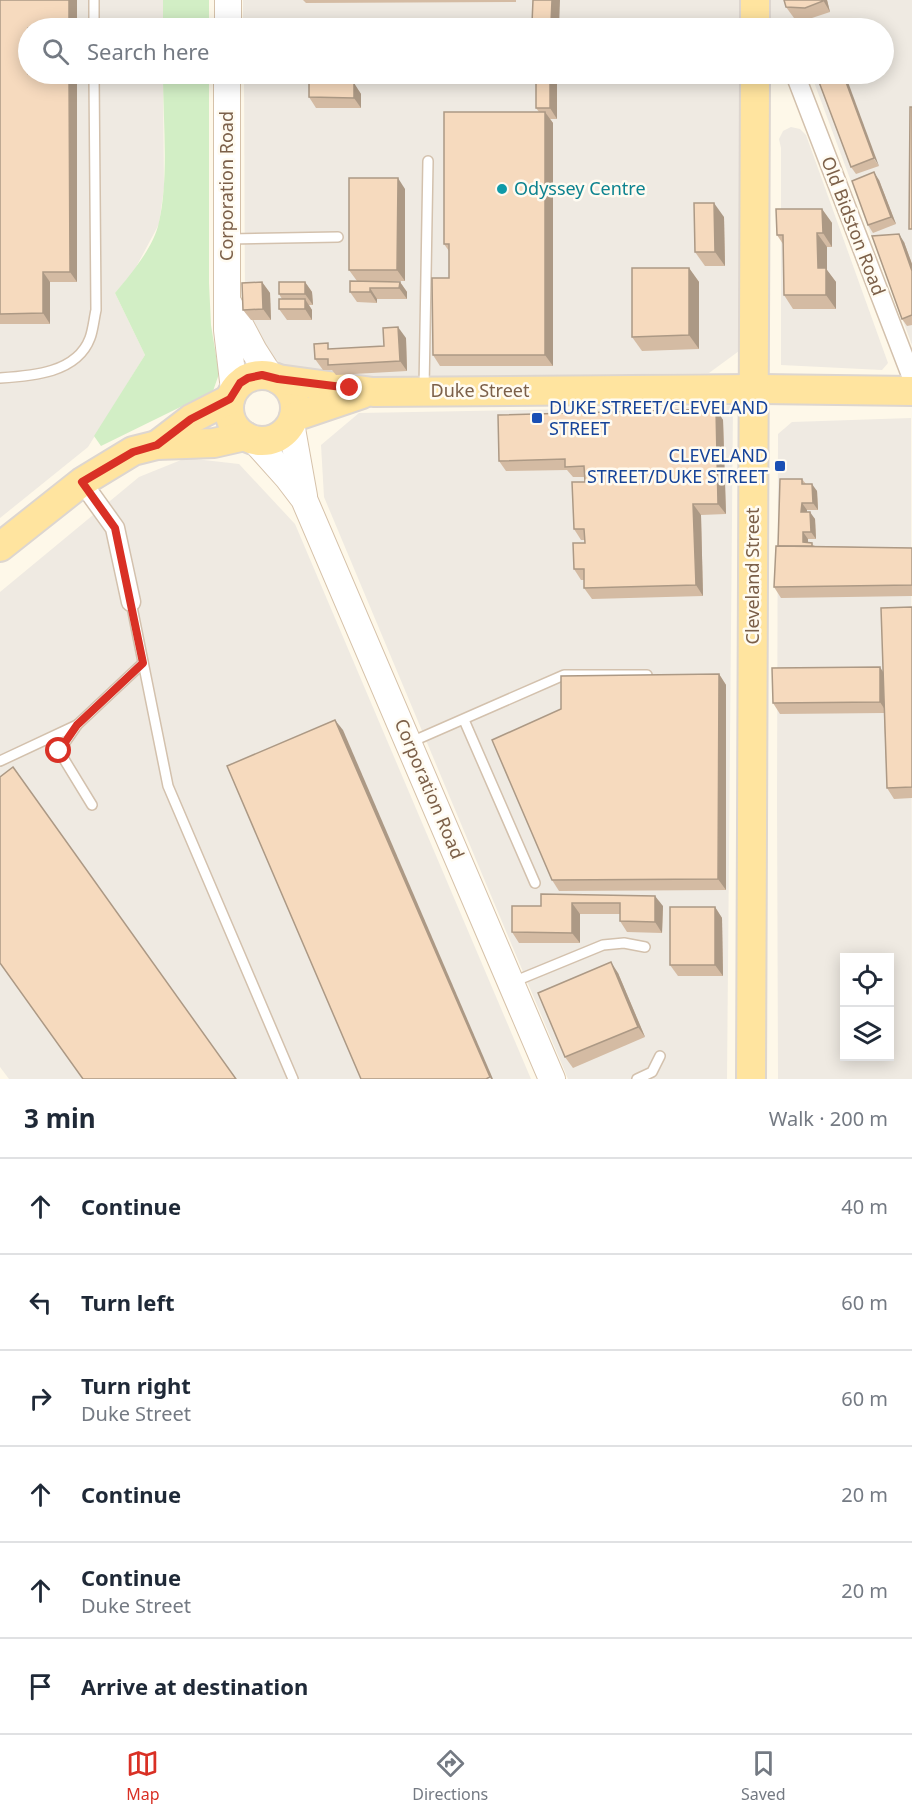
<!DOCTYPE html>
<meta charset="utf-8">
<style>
body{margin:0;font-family:"Noto Sans",sans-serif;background:#f6f6f7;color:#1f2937}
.controls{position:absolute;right:18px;bottom:18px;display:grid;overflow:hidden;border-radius:0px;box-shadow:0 3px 15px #0003}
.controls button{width:54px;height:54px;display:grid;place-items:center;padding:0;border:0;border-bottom:2px solid #e0e1e3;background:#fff;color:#1f2937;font:30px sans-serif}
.stop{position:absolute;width:18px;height:18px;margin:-14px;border:4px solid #d93025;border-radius:50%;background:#fff}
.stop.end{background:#d93025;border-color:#fff;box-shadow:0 2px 6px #0008}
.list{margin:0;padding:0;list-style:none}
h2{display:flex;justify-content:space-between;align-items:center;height:78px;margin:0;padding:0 24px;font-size:26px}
h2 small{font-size:20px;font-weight:400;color:#747a83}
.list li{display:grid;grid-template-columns:39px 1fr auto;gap:18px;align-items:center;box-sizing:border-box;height:96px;padding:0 24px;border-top:2px solid #e0e1e3}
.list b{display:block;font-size:22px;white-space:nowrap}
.list p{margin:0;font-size:20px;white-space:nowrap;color:#747a83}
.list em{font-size:20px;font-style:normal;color:#747a83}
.icon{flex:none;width:33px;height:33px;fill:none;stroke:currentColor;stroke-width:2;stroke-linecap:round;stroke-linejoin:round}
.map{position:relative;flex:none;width:912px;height:1079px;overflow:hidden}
.search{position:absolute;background:#fff;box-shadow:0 3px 15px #0003;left:18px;right:18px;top:18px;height:66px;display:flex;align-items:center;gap:15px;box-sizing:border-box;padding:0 21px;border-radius:33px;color:#747a83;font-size:22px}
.sheet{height:654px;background:#fff}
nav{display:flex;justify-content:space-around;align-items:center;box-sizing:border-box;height:84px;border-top:2px solid #e0e1e3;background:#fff;font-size:16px;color:#747a83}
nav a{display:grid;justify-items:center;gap:3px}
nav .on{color:#d93025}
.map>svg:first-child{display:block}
.industrial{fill:#efeae2;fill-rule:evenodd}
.green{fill:#d2eec5}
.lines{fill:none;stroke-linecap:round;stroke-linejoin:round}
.lane-casing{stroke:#d3c1ad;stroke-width:12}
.street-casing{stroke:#d3c1ad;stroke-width:21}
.secondary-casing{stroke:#d6c2aa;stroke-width:28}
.primary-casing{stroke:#ddd6d0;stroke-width:32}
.lane{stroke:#fff;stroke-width:9}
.street{stroke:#fff;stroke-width:18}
.secondary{stroke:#fff;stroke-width:26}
.primary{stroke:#ffe49f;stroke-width:28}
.wall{fill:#d4bba3}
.shaded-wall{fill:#ac9985}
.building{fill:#f6dabe;stroke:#ac9985;stroke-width:1.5}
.route{stroke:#d93025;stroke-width:8}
.culture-dot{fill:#0f9aa8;stroke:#fffbf1;stroke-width:2}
.transit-dot{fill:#1a4fb4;stroke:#fffbf1;stroke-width:2}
.labels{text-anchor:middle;stroke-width:5;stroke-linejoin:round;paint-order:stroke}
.street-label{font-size:18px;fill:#7c6049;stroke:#fffbf1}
.culture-label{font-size:18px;fill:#0d838f;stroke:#fffbf1;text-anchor:start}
.transit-label{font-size:18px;fill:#164399;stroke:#fffbf1;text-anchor:start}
</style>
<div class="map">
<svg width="912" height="1079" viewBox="0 0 912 1079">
<rect width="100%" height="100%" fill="#fef8e9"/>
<!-- industrial -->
<g class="industrial">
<path d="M0,0H163V28H28V74H163L164,188L159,224L134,271L115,293L145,355L88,447L0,518Z"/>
<rect x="243" y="0" width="496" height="28"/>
<path d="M768,0H912V345L811,74H884V28H767Z"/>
<path d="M244,74H739V351L709,373L322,379L287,368L270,355L245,307Z"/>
<path d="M791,127L800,129L806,135L888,363L882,370L781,365V148L779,139L783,131Z"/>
<path d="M733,406L727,1079H568L324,497L321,445L359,413Z"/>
<path d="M911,418L912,1079H778L777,800L778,434L792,422ZM844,957H890V1056H844Z"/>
<path d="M186,458L239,464L295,524L531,1079H9L0,1067V592L139,477Z"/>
</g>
<!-- green -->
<g class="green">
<rect x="163" y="0" width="46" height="28"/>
<path d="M163,74H209V283L211,325L219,374L213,391L101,446L94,436L145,355L115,293C131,274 154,247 159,222C169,179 163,118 163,74Z"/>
</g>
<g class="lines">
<!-- lane casing -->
<g class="lane-casing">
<g id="lane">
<path d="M94,0V28"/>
<path d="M229,239L338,237"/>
<path d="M0,378C32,376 77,373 90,338C93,330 94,319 96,310L94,74"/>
<path d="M424,389L428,161"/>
<path d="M131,602L168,786L293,1079"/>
<path d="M464,720L535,883"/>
<path d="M411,742L564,675H647"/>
<path d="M0,761L77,725"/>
<path d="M92,805L59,751L77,725L143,663"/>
<path d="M513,982L603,945L624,943L645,947"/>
<path d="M637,1079L652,1072L660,1056"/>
</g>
</g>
<!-- street casing -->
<g class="street-casing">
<g id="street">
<path d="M795,74L912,378"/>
<path d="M82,482L115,528L131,602"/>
</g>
</g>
<!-- secondary casing -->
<g class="secondary-casing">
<g id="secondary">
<path d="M228,28V0"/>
<path d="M227,74V330L234,390"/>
<path d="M229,304L254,351L270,376"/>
<path d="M291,423L304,496"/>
<path d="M253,439L288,478L304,499L552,1079"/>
</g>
</g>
<!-- primary casing -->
<g class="primary-casing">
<g id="primary">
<path d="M755,28V0"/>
<circle cx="262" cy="408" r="33"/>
<path d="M278,379L373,392L754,389L912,391"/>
<path d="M294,417L362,394"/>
<path d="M157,445L191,419L230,399"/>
<path d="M0,547L82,482L133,451L157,445L214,443L245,436"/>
<path d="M751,1079L755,74"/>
</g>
</g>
<!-- lane -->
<use href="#lane" class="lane"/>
<!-- street -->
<use href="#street" class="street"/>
<!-- secondary -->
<use href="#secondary" class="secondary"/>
<!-- primary -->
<use href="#primary" class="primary"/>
</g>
<!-- wall -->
<g class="wall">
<path d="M0,0L28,74H77V282H50V324H0Z"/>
<path d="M303,0H516V2L306,3Z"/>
<path d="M533,0L559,28H536L532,23Z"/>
<path d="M784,0H827L830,12L812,18H794L786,7Z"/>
<path d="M296,74H515V83H378L372,74V84H354L361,94V108H316L309,97V84H303Z"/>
<path d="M536,74H560L554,75L557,78V119H550L553,123V366H440L433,355L449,278V251L444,244L539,112L536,108Z"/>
<path d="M816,74L879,166L856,174L851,167Z"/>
<path d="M879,180L896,224L873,233L868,225Z"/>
<path d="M405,189V281H362L400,282L407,292V299H377V303L357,302L350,292L357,281L349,270Z"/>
<path d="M822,209L832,223V247H827V270L836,282V309H793L784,295L783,244L777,235Z"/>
<path d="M724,217L725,266H705L695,252Z"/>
<path d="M904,242L912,264V325L907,326L902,319Z"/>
<path d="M689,268L699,282V349L642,351L632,337Z"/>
<path d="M262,282L270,293L271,320H251L243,310Z"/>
<path d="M305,282L312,292L313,305H309L312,310V320H287L279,309L282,299L279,294Z"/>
<path d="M406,338L407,371L336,375L332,370H323L315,359L332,349L384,346Z"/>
<path d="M716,409L723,420L726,514L701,515L703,596L592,599L584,588V580H581L574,569L585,543V540H581L574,529L585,482L584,477H573L567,470L506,471L499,461Z"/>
<path d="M802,479L806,484L817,491L818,510H807V512L815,519L816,539H808V542L815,546L912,548V596L781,598L774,587L778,546Z"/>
<path d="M912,607V798L894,799L887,788L884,713L780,714L773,703L883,672Z"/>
<path d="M719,674L726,685V890L559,891L552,880L561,709Z"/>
<path d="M541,894L663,906L662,933L627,932L620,921V914H580V943H519L512,932L541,906Z"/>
<path d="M715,907L722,918L723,976H678L670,965Z"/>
<path d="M618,973L645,1037L573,1068L565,1057Z"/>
</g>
<!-- shaded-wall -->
<g class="shaded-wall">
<rect x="69" y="0" width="8" height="28"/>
<path d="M552,0H560L559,28H555L551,23Z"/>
<path d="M823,0H827L830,12Z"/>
<path d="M508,21L513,28H508Z"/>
<path d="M69,74H77V282L70,272Z"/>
<path d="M365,74H372V84Z"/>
<path d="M509,74H515V83Z"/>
<path d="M550,74H554L557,78V119L550,108Z"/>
<path d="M843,74H845L879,166L874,158Z"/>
<path d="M354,83L361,94V108L354,98Z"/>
<path d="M545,112L553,123V366L545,355Z"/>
<path d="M874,172L879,180L896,224L891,217Z"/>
<path d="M398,178L405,189V281L397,270Z"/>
<path d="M714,203L724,217L725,266L715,252Z"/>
<path d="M822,209L832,223V247L823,233Z"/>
<path d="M817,233L827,247V270L836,282V309L826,295L818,268Z"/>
<path d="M899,234L904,242L912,264V271Z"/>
<path d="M689,268L699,282V349L689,335Z"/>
<path d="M43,272L50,282V324L43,313Z"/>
<path d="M262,282L270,293L271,320L263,309Z"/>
<path d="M305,282L312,292L313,305L305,294Z"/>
<path d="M400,282L407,292V299L399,288Z"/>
<path d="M370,288L377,299V303L370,292Z"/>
<path d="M305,299L312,310V320L305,309Z"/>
<path d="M398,327L406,338L407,371L400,361Z"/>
<path d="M716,409L723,420L726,514L718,504Z"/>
<path d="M812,484L817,491L818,510L813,503Z"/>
<path d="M802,503L807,510V519L801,512Z"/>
<path d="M693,504L701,515L703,596L696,585Z"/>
<path d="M810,512L815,519L816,539L811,532Z"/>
<path d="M803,532L808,539V550L803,542Z"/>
<path d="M880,667L887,678V713L880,702Z"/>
<path d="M719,674L726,685V890L718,879Z"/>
<path d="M335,720L343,730L493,1079H491L490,1077Z"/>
<path d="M655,896L663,906L662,933L655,922Z"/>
<path d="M572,903L580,914V943L572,933Z"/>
<path d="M715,907L722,918L723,976L715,965Z"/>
<path d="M611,962L618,973L645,1037L638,1027Z"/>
</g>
<!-- building -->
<g class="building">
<path d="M0,0H69V28H28V74H69L70,272H43V313L0,314Z"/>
<path d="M533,0H552L551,23H532Z"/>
<path d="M784,0H823V1L805,8L786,7Z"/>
<rect x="370" y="21" width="138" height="7"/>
<rect x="536" y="74" width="14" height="34"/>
<path d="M816,74H843L874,158L851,167Z"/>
<path d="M309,83H354V98L309,97Z"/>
<path d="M910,107H912V229H909Z"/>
<path d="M444,112H545V355H433L432,278H449V244H444Z"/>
<path d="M874,172L891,217L868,225L852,181Z"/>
<path d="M349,178H398L397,270H349Z"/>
<path d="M694,203H714L715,252H695Z"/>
<path d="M776,209H822L823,233H817L818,268H826V295H784L783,235H777Z"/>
<path d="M899,234L912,271V315L902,319L872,236Z"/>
<path d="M632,268H689V335L632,337Z"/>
<path d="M350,281L400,282L399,288H370V292H350Z"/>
<path d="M262,282L263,309L243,310L242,283Z"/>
<rect x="279" y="282" width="26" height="12"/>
<rect x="279" y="299" width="26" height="10"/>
<path d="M398,327L400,361L328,365V359H315L314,344L328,343V349L384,346L383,328Z"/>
<path d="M716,409L718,504H693L696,585L584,588V569H574L573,543H585L584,529H574L572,482H585L584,466L565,467V459L499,461L498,415Z"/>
<path d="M780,479H802V484H812L813,503H802L801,512H810L811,532H803V542L812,543V546H778Z"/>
<path d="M776,546L912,548V585L774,587Z"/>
<path d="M912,607V787L887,788L881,608Z"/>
<path d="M880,667V702L773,703L772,668Z"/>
<path d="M719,674L718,879L552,880L492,740L561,709V676Z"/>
<path d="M335,720L490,1077L486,1079H361L227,766Z"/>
<path d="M13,767L236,1079H83L0,963V777Z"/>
<path d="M541,894L655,896V922L620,921V903H572V933L512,932V906H541Z"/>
<rect x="670" y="907" width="45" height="58"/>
<path d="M611,962L638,1027L565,1057L538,993Z"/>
</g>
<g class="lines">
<!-- route -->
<path class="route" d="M59,751L77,725L143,663L115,528L82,482L133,452L157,445L191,419L230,399L240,383L248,378L262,375L278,379L350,388"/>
</g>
<!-- markers -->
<circle class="culture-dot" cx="502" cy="189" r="6"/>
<g class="transit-dot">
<rect x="531" y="412" width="12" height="12" rx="3"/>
<rect x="774" y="460" width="12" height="12" rx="3"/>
</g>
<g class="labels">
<!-- street labels -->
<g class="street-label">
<text transform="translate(227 186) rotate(-90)" y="6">Corporation Road</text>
<text transform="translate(853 226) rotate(69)" y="6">Old Bidston Road</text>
<text x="480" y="397">Duke Street</text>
<text transform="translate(753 576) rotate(-90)" y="6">Cleveland Street</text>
<text transform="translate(429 789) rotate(67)" y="6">Corporation Road</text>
</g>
<!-- culture labels -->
<g class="culture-label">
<text x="514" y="195">Odyssey Centre</text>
</g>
<!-- transit labels -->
<g class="transit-label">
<text x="549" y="414">DUKE STREET/CLEVELAND<tspan x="549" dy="21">STREET</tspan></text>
<text x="768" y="462" text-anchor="end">CLEVELAND<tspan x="768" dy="21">STREET/DUKE STREET</tspan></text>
</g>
</g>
</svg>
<div class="controls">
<button><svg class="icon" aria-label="locate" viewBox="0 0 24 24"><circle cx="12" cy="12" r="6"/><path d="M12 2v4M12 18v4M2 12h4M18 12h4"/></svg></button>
<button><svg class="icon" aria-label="layers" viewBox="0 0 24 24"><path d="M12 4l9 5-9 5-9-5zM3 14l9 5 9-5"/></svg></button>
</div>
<div class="stop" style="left:59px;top:751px"></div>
<div class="stop end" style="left:350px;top:388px"></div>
<div class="search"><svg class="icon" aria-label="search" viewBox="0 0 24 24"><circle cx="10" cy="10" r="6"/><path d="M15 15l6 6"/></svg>Search here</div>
</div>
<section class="sheet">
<h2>3 min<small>Walk · 200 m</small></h2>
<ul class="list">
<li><svg class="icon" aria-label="ahead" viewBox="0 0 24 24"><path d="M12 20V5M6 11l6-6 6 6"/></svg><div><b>Continue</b></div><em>40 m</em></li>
<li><svg class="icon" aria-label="left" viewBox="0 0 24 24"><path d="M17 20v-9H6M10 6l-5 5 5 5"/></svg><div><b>Turn left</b></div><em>60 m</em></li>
<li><svg class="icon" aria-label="right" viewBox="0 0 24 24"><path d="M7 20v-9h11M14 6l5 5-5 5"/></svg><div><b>Turn right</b><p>Duke Street</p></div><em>60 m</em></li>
<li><svg class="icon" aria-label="ahead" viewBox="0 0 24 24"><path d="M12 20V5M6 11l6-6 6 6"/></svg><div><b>Continue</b></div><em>20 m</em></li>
<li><svg class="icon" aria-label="ahead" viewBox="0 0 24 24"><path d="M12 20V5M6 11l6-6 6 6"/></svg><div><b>Continue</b><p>Duke Street</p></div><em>20 m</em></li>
<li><svg class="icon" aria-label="arrive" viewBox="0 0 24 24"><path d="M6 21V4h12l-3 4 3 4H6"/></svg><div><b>Arrive at destination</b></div></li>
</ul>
</section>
<nav>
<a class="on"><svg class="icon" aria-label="map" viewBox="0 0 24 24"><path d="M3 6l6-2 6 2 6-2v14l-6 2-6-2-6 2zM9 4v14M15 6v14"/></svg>Map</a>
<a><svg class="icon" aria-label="directions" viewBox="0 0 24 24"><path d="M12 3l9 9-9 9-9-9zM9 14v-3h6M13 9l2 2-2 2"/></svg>Directions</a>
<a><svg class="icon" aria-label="saved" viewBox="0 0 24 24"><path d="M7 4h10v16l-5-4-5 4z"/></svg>Saved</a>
</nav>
